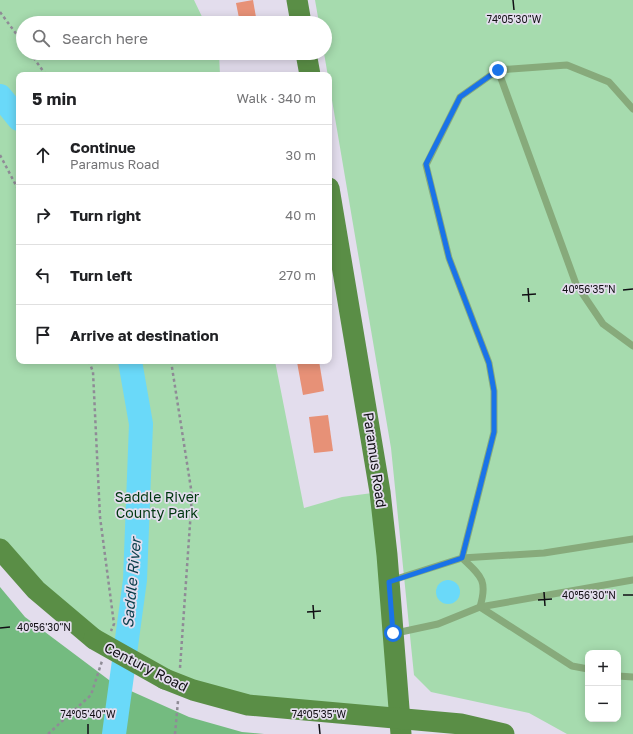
<!DOCTYPE html>
<meta charset="utf-8">
<style>
body{margin:0;font-family:"Golos Text",sans-serif;background:#f2f2f2;color:#202124}
.controls{position:absolute;right:12px;bottom:12px;display:grid;overflow:hidden;border-radius:8px;box-shadow:0 2px 10px #0003}
.controls button{width:36px;height:36px;display:grid;place-items:center;padding:0;border:0;border-bottom:1px solid #e0e0e0;background:#fff;color:#202124;font:20px sans-serif}
.stop{position:absolute;width:12px;height:12px;margin:-9px;border:3px solid #1a73e8;border-radius:50%;background:#fff}
.stop.end{background:#1a73e8;border-color:#fff;box-shadow:0 1px 4px #0008}
.list{margin:0;padding:0;list-style:none}
h2{display:flex;justify-content:space-between;align-items:center;height:52px;margin:0;padding:0 16px;font-size:17px}
h2 small{font-size:13px;font-weight:400;color:#757577}
.list li{display:grid;grid-template-columns:26px 1fr auto;gap:12px;align-items:center;box-sizing:border-box;height:60px;padding:0 16px;border-top:1px solid #e0e0e0}
.list b{display:block;font-size:15px;white-space:nowrap}
.list p{margin:0;font-size:13px;white-space:nowrap;color:#757577}
.list em{font-size:13px;font-style:normal;color:#757577}
.icon{flex:none;width:22px;height:22px;fill:none;stroke:currentColor;stroke-width:2;stroke-linecap:round;stroke-linejoin:round}
.map{position:relative;flex:none;width:633px;height:734px;overflow:hidden}
.search{position:absolute;background:#fff;box-shadow:0 2px 10px #0003;left:16px;top:16px;width:316px;height:44px;display:flex;align-items:center;gap:10px;box-sizing:border-box;padding:0 14px;border-radius:22px;color:#757577;font-size:15px}
.panel{position:absolute;background:#fff;box-shadow:0 2px 10px #0003;left:16px;top:72px;width:316px;height:292px;border-radius:8px}
.map>svg:first-child{display:block}
.green{fill:#a6dbae;fill-rule:evenodd}
.forest{fill:#74bb80}
.water{fill:#6ad9f9}
.lines{fill:none;stroke-linecap:round;stroke-linejoin:round}
.river{stroke:#6ad9f9;stroke-width:24}
.building{fill:#e79177}
.path{stroke:#8f8b96;stroke-width:2.5;stroke-dasharray:3 3;stroke-linecap:butt}
.service{stroke:#87aa7b;stroke-width:7}
.secondary{stroke:#5a8e46;stroke-width:21}
.secondary-bridge{stroke:#5a8e46;stroke-width:21}
.route{stroke:#1a73e8;stroke-width:5}
.ticks{fill:none;stroke:#110f14;stroke-width:1.5}
.labels{text-anchor:middle;stroke-width:3.5;stroke-linejoin:round;paint-order:stroke}
.street-label{font-size:14px;fill:#110f14;stroke:#e3dded}
.park-label{font-size:14px;fill:#003610;stroke:#e3dded}
.water-label{font-size:15px;font-style:italic;fill:#0b3f4c;stroke:#e3dded}
.ticks-label{font-size:10px;text-anchor:middle;fill:#110f14;stroke:#e3dded;stroke-width:3.5;stroke-linejoin:round;paint-order:stroke}
</style>
<div class="map">
<svg width="633" height="734" viewBox="0 0 633 734">
<rect width="100%" height="100%" fill="#e3dded"/>
<!-- green -->
<g class="green">
<path d="M0,0H194L205,23H23V53H219L220,75H19V361H275L304,508L342,497L380,492L400,720L275,708L140,667L0,549Z"/>
<path d="M315,0H633V734H567L529,713L431,692L414,675L391,448L324,53L325,23H319ZM588,653H618V719H588Z"/>
</g>
<!-- forest -->
<path class="forest" d="M0,587L25,617L113,683L189,717L242,732L264,734H0Z"/>
<!-- water -->
<circle class="water" cx="448" cy="592" r="12"/>
<g class="lines">
<!-- river -->
<g class="river">
<path d="M0,96L19,119"/>
<path d="M114,734L135,580L141,424L130,361"/>
</g>
</g>
<!-- building -->
<g class="building">
<path d="M253,0L257,23H240L236,3Z"/>
<path d="M305,361H319L324,391L303,395L297,362Z"/>
<path d="M328,415L333,451L314,453L309,417Z"/>
</g>
<g class="lines">
<!-- path -->
<g class="path">
<path d="M0,12L23,43"/>
<path d="M30,53L46,75"/>
<path d="M0,155L19,191"/>
<path d="M89,361L93,372L100,517L114,624L111,631"/>
<path d="M171,361L192,495L180,668"/>
<path d="M48,734L91,695L102,661"/>
<path d="M175,734L178,701"/>
</g>
<!-- service -->
<g class="service">
<path d="M498,70L460,97L426,165L449,258L489,363L494,391V432L462,558C481,576 488,580 480,607L572,666L588,669"/>
<path d="M633,109L609,82L567,65L498,70L576,284L603,324L633,346"/>
<path d="M390,581L462,558L544,553L633,539"/>
<path d="M396,633L438,624L480,607L633,580"/>
<path d="M618,676L633,677"/>
</g>
<!-- secondary -->
<g class="secondary">
<path d="M297,0L301,23"/>
<path d="M306,53L310,75"/>
<path d="M329,188L380,492L387,555L401,734"/>
<path d="M0,549L36,590L94,639"/>
<path d="M165,679L193,690L248,705L461,724L504,734"/>
</g>
<!-- secondary-bridge -->
<path class="secondary-bridge" d="M94,639L165,679"/>
</g>
<g class="lines">
<!-- route -->
<path class="route" d="M393,633L389,582L462,558L494,432V391L489,363L449,258L426,164L460,97L498,70"/>
</g>
<!-- ticks -->
<path class="ticks" d="M513,0L514,10M528,288L529,302M623,290L633,289M522,295L536,294M544,592L545,606M623,595H633M538,600L552,599M313,605L314,619M307,612L321,611M0,628L10,627M88,724V734M319,724L320,734"/>
<g class="labels">
<!-- street labels -->
<g class="street-label">
<text transform="translate(375 460) rotate(82)" y="5">Paramus Road</text>
<text transform="translate(146 667) rotate(27)" y="5">Century Road</text>
</g>
<!-- park labels -->
<g class="park-label">
<text x="157" y="502">Saddle River<tspan x="157" dy="16">County Park</tspan></text>
</g>
<!-- water labels -->
<g class="water-label">
<text transform="translate(132 583) rotate(-85)" y="5">Saddle River</text>
</g>
</g>
<g class="ticks-label">
<text x="514" y="23">74°05'30"W</text>
<text x="589" y="293">40°56'35"N</text>
<text x="589" y="599">40°56'30"N</text>
<text x="44" y="631">40°56'30"N</text>
<text x="88" y="718">74°05'40"W</text>
<text x="319" y="718">74°05'35"W</text>
</g>
</svg>
<div class="controls">
<button>+</button>
<button>−</button>
</div>
<div class="stop" style="left:393px;top:633px"></div>
<div class="stop end" style="left:498px;top:70px"></div>
<div class="search"><svg class="icon" aria-label="search" viewBox="0 0 24 24"><circle cx="10" cy="10" r="6"/><path d="M15 15l6 6"/></svg>Search here</div>
<section class="panel">
<h2>5 min<small>Walk · 340 m</small></h2>
<ul class="list">
<li><svg class="icon" aria-label="ahead" viewBox="0 0 24 24"><path d="M12 20V5M6 11l6-6 6 6"/></svg><div><b>Continue</b><p>Paramus Road</p></div><em>30 m</em></li>
<li><svg class="icon" aria-label="right" viewBox="0 0 24 24"><path d="M7 20v-9h11M14 6l5 5-5 5"/></svg><div><b>Turn right</b></div><em>40 m</em></li>
<li><svg class="icon" aria-label="left" viewBox="0 0 24 24"><path d="M17 20v-9H6M10 6l-5 5 5 5"/></svg><div><b>Turn left</b></div><em>270 m</em></li>
<li><svg class="icon" aria-label="arrive" viewBox="0 0 24 24"><path d="M6 21V4h12l-3 4 3 4H6"/></svg><div><b>Arrive at destination</b></div></li>
</ul>
</section>
</div>
